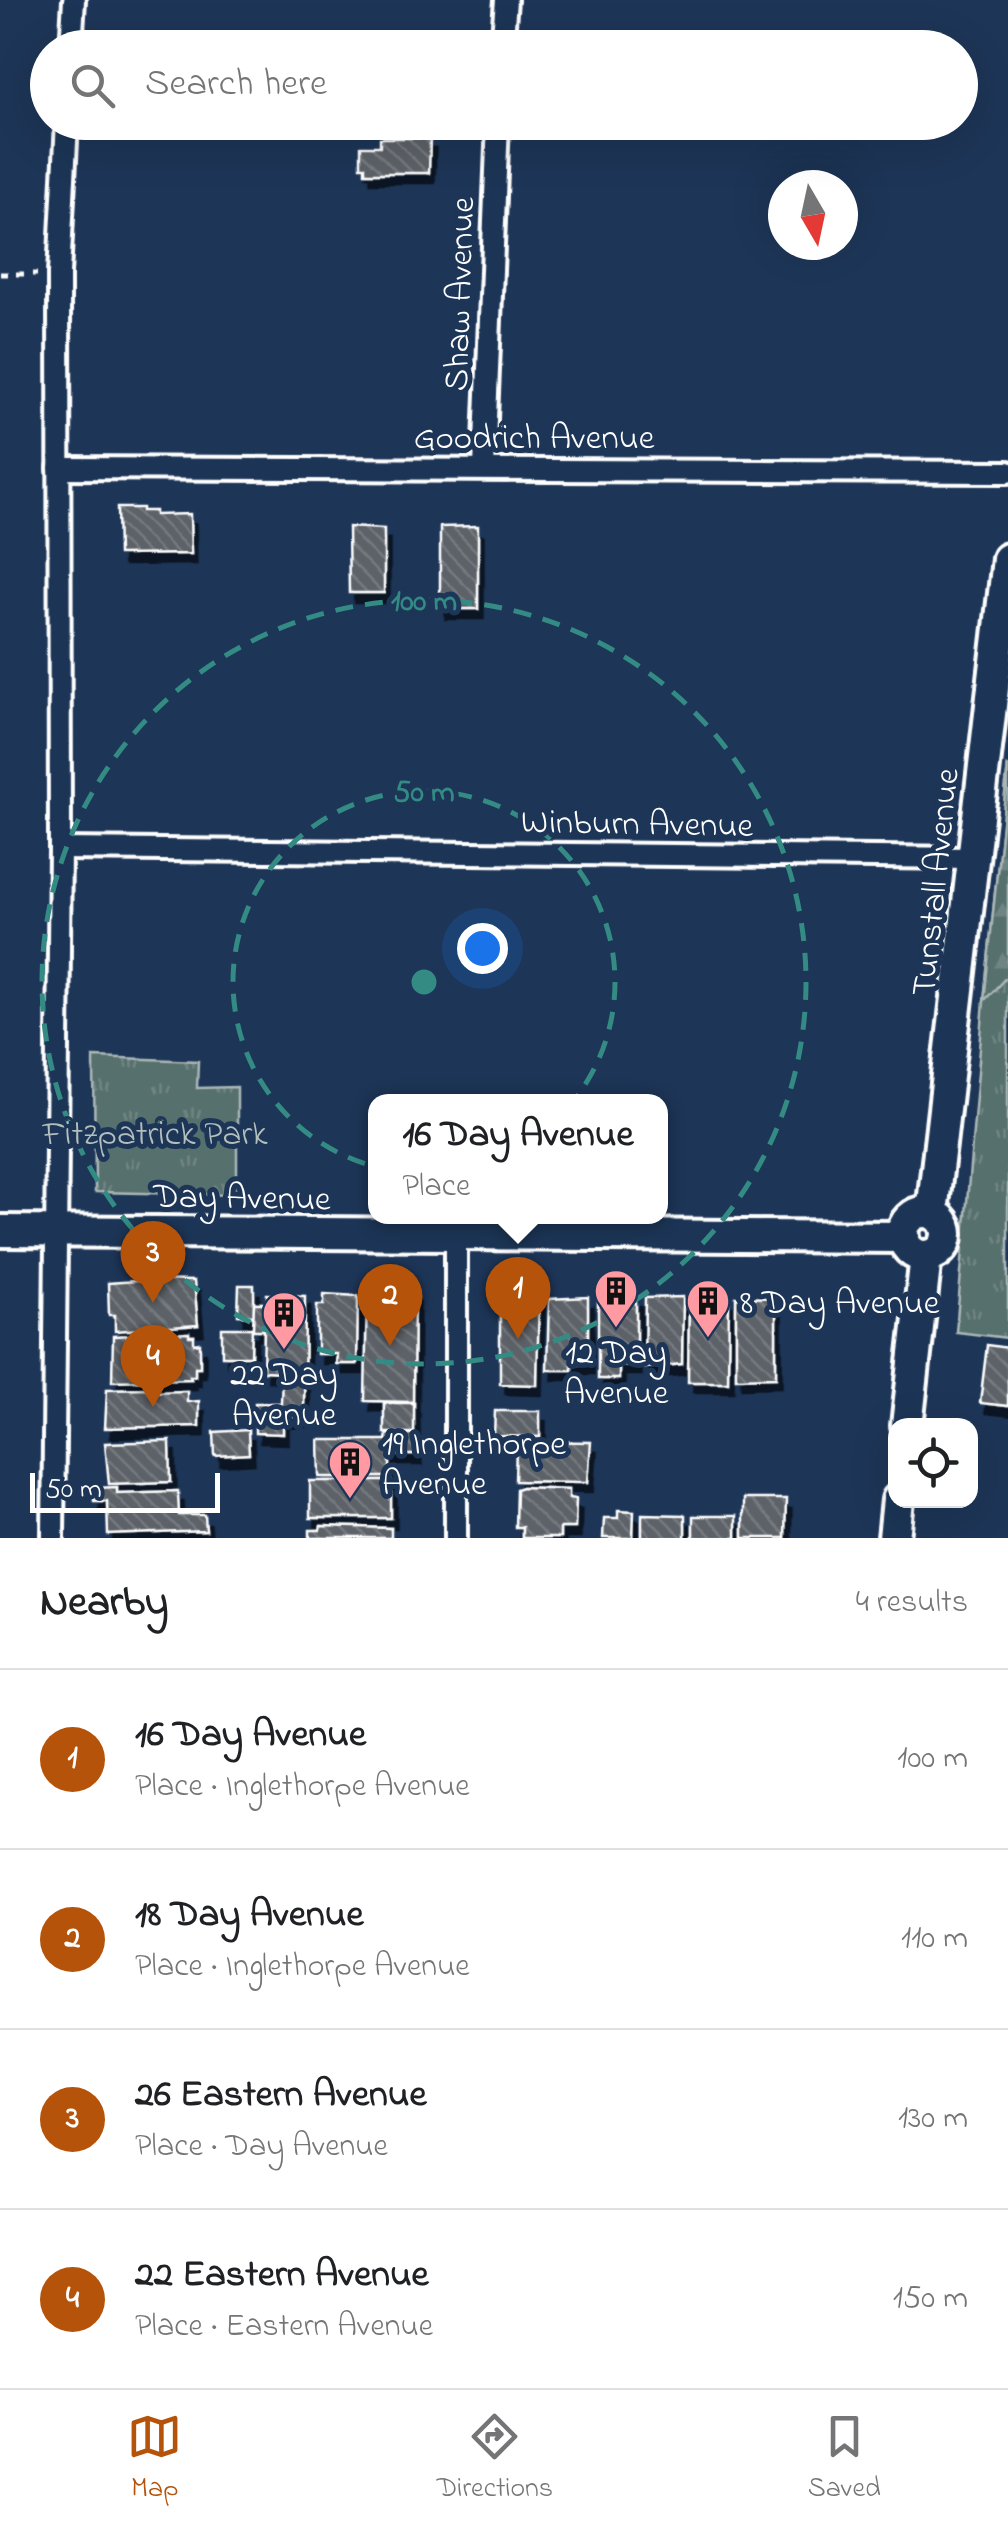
<!DOCTYPE html>
<meta charset="utf-8">
<style>
body{margin:0;font-family:"Indie Flower",sans-serif;background:#f6f6f6;color:#202124}
.controls{position:absolute;right:30px;bottom:30px;display:grid;overflow:hidden;border-radius:20px;box-shadow:0 10px 40px #0002}
.controls button{width:90px;height:90px;display:grid;place-items:center;padding:0;border:0;border-bottom:2px solid #e0e0e0;background:#fff;color:#202124;font:50px sans-serif}
.compass{position:absolute;left:768px;top:170px;width:90px;height:90px;border-radius:50%;background:#fff;box-shadow:0 10px 40px #0002;rotate:171deg}
.scale{position:absolute;left:30px;bottom:25px;width:190px;box-sizing:border-box;padding-left:10px;border:5px solid #fff;border-top:0;font-size:28px;line-height:35px;white-space:nowrap;color:#fff;-webkit-text-stroke:8px #1d3557;paint-order:stroke}
.you{position:absolute;left:482px;top:948px;width:35px;height:35px;margin:-25px;border:8px solid #fff;border-radius:50%;background:#1a73e8;box-shadow:0 0 0 15px #1a73e833}
.badge{display:grid;place-items:center;width:65px;height:65px;border-radius:50%;background:#b45309;color:#fff;font-size:32px;font-weight:700}
.pin{position:absolute;translate:-50% -82px;filter:drop-shadow(0 2px 5px #0008)}
.pin::after{content:'';position:absolute;top:52px;width:35px;height:30px;background:inherit;clip-path:polygon(0 0,100% 0,50% 100%)}
.popup{position:absolute;left:368px;top:1094px;width:300px;height:130px;box-sizing:border-box;display:grid;place-content:center;border-radius:20px;background:#fff;filter:drop-shadow(0 2px 8px #0005);font-size:32px;white-space:nowrap;color:#757577}
.popup b{font-size:38px;color:#202124}
.popup::after{content:'';position:absolute;left:50%;top:100%;margin-left:-20px;border:20px solid transparent;border-top-color:#fff}
.list{margin:0;padding:0;list-style:none}
h2{display:flex;justify-content:space-between;align-items:center;height:130px;margin:0;padding:0 40px;font-size:42px}
h2 small{font-size:32px;font-weight:400;color:#757577}
.list li{display:grid;grid-template-columns:65px 1fr auto;gap:30px;align-items:center;box-sizing:border-box;height:180px;padding:0 40px;border-top:2px solid #e0e0e0}
.list b{display:block;font-size:38px;white-space:nowrap}
.list p{margin:0;font-size:32px;white-space:nowrap;color:#757577}
.list em{font-size:32px;font-style:normal;color:#757577}
.icon{flex:none;width:55px;height:55px;fill:none;stroke:currentColor;stroke-width:2;stroke-linecap:round;stroke-linejoin:round}
.map{position:relative;flex:none;width:1008px;height:1538px;overflow:hidden}
.search{position:absolute;background:#fff;box-shadow:0 10px 40px #0002;left:30px;right:30px;top:30px;height:110px;display:flex;align-items:center;gap:25px;box-sizing:border-box;padding:0 35px;border-radius:55px;color:#757577;font-size:38px}
.sheet{height:850px;background:#fff}
nav{display:flex;justify-content:space-around;align-items:center;box-sizing:border-box;height:140px;border-top:2px solid #e0e0e0;background:#fff;font-size:28px;color:#757577}
nav a{display:grid;justify-items:center;gap:5px}
nav .on{color:#b45309}
.map>svg:first-child{display:block}
.grass{fill:url(#grass-tufts);stroke:#abb8b6;stroke-width:2.5}
.forest{fill:url(#forest-firs);stroke:#abb8b6;stroke-width:2.5}
.building{fill:url(#building-back-hatch);stroke:#fff;stroke-width:2.5;filter:url(#shadow)}
.lines{fill:none;stroke-linecap:round;stroke-linejoin:round}
.street-casing{stroke:#fff;stroke-width:28}
.secondary-casing{stroke:#fff;stroke-width:38}
.path{stroke:#fff;stroke-width:5;stroke-dasharray:8 8;stroke-linecap:butt}
.street{stroke:#1d3557;stroke-width:20}
.secondary{stroke:#1d3557;stroke-width:30}
.ring{fill:none;stroke:#338b84;stroke-width:5;stroke-dasharray:18 12}
.labels{text-anchor:middle;stroke-width:10;stroke-linejoin:round;paint-order:stroke}
.street-label{font-size:35px;fill:#fff;stroke:#1d3557}
.park-label{font-size:35px;fill:#b3bfbd;stroke:#1d3557}
.poi-label{font-size:35px;fill:#fff;stroke:#1d3557;text-anchor:start}
.centre{fill:#338b84;stroke:#1d3557;stroke-width:5}
.ring-label{font-size:30px;text-anchor:middle;font-weight:bold;fill:#338b84;stroke:#1d3557;stroke-width:10;stroke-linejoin:round;paint-order:stroke}
</style>
<div class="map">
<svg width="1008" height="1538" viewBox="0 0 1008 1538">
<defs>
<pattern id="grass-tufts" width="24" height="20" patternUnits="userSpaceOnUse" patternTransform="scale(2.5)"><rect width="24" height="20" fill="#57706d"/><path d="M3 7l-1-3M5 7V3M7 7l1-3M15 17l-1-3M17 17v-4M19 17l1-3" fill="none" stroke="#708583"/></pattern>
<pattern id="forest-firs" width="22" height="20" patternUnits="userSpaceOnUse" patternTransform="scale(2.5)"><rect width="22" height="20" fill="#57706d"/><path d="M5 1l3.5 6h-7zM16 11l3.5 6h-7z" fill="#708583"/></pattern>
<pattern id="building-back-hatch" width="6" height="6" patternUnits="userSpaceOnUse" patternTransform="scale(2.5)"><rect width="6" height="6" fill="#5d6268"/><path d="M-1 5l2 2M0 0l6 6M5-1l2 2" fill="none" stroke="#757a7f"/></pattern>
<filter id="shadow"><feDropShadow dx="5.5" dy="10" stdDeviation="0" flood-color="#0009"/></filter>
</defs>
<rect width="100%" height="100%" fill="#1d3557"/>
<filter id="ink" filterUnits="userSpaceOnUse"><feTurbulence type="fractalNoise" baseFrequency=".01" numOctaves="2"/><feDisplacementMap in="SourceGraphic" scale="20" xChannelSelector="R" yChannelSelector="G"/><feConvolveMatrix kernelMatrix="1 2 1 2 8 2 1 2 1" color-interpolation-filters="sRGB"/></filter>
<g filter="url(#ink)">
<!-- grass -->
<g class="grass">
<path d="M1008,765V1338L956,1332L984,1001Z"/>
<path d="M94,1057L198,1061L197,1088L237,1087V1195L95,1192Z"/>
</g>
<!-- forest -->
<path class="forest" d="M1008,765V975L984,1001Z"/>
<!-- building -->
<g class="building">
<path d="M380,138H430L429,173H365V166H361V146H380Z"/>
<path d="M117,508H142V511H155V515L190,514L191,554L118,555Z"/>
<path d="M478,526V609H440V527Z"/>
<path d="M348,527L384,529V593H349Z"/>
<path d="M150,1280L194,1281L198,1325L115,1331V1315H109L108,1283Z"/>
<path d="M239,1285H254V1316L238,1315Z"/>
<path d="M367,1291L414,1292L413,1402L365,1401Z"/>
<path d="M500,1292L539,1293L537,1385L500,1384Z"/>
<path d="M267,1294L305,1296L304,1416L283,1418V1434L255,1433V1403H281L282,1372L263,1371L264,1330H253L254,1303H267Z"/>
<path d="M324,1294L358,1296L357,1364H336L337,1354H317V1305H324Z"/>
<path d="M689,1296L729,1297L728,1382H688Z"/>
<path d="M588,1297V1364H572V1370H547L549,1299Z"/>
<path d="M636,1297V1365H619V1379H598V1298Z"/>
<path d="M683,1297L682,1364L644,1368L645,1298Z"/>
<path d="M736,1297L776,1298V1377L736,1378Z"/>
<path d="M222,1328H252L251,1356H222Z"/>
<path d="M189,1333V1336H194V1344L200,1343V1367H195V1376H190L191,1379L112,1381L113,1336Z"/>
<path d="M987,1345L1008,1348V1406L980,1403Z"/>
<path d="M149,1388V1392L187,1391V1402L199,1401V1426L105,1428L107,1389Z"/>
<rect x="384" y="1403" width="30" height="30"/>
<path d="M495,1411H540V1437L494,1436Z"/>
<path d="M248,1430L249,1454L215,1456L214,1432Z"/>
<path d="M387,1434H415L416,1455H390V1477H320L319,1440H386Z"/>
<path d="M170,1441L171,1482L109,1484L105,1443Z"/>
<path d="M522,1441L591,1442L588,1482L515,1481L516,1445H522Z"/>
<rect x="310" y="1481" width="81" height="37"/>
<path d="M117,1487V1493L178,1491L179,1515H205L206,1531L108,1535L107,1501H94V1488Z"/>
<path d="M522,1487L569,1489V1498L576,1499L575,1528H560V1538H522V1527H515L516,1489Z"/>
<path d="M743,1499H786L785,1538H743Z"/>
<path d="M618,1510L634,1511L633,1538H603L604,1518H618Z"/>
<path d="M642,1514L685,1515V1538H642Z"/>
<rect x="693" y="1516" width="43" height="22"/>
<path d="M321,1526L391,1528V1538H310V1530H320Z"/>
</g>
<g class="lines">
<!-- street casing -->
<g class="street-casing">
<g id="street">
<path d="M71,48L74,0"/>
<path d="M502,48L506,0"/>
<path d="M59,468L1008,472"/>
<path d="M484,468L498,122"/>
<path d="M60,849L974,858"/>
<path d="M456,1236V1538"/>
<path d="M53,1538L60,849L59,274L67,122"/>
</g>
</g>
<!-- secondary casing -->
<g class="secondary-casing">
<g id="secondary">
<circle cx="925" cy="1234" r="22"/>
<path d="M932,1213L1008,559"/>
<path d="M0,1231L904,1237"/>
<path d="M907,1426L926,1256"/>
<path d="M894,1538L898,1500"/>
</g>
</g>
<!-- path -->
<path class="path" d="M0,274H37"/>
<!-- street -->
<use href="#street" class="street"/>
<!-- secondary -->
<use href="#secondary" class="secondary"/>
</g>
</g>
<!-- distance rings -->
<g class="ring">
<circle cx="424" cy="982" r="191"/>
<circle cx="424" cy="982" r="382"/>
</g>
<!-- icons -->
<defs>
<g id="building-pin" transform="scale(2.25)"><path d="M0 17L-7.5 6A9.5 9.5 0 1 1 7.5 6Z" fill="#ff9aa2" stroke="#1d3557"/><path d="M-4-6H4V6H1V3H-1V6H-4ZM-2.5-4.3h1.7v1.8h-1.7ZM.8-4.3h1.7v1.8H.8ZM-2.5-1h1.7V.8h-1.7ZM.8-1h1.7V.8H.8Z" fill="#111"/></g>
</defs>
<g fill-rule="evenodd">
<use href="#building-pin" x="616" y="1291"/>
<use href="#building-pin" x="708" y="1301"/>
<use href="#building-pin" x="284" y="1313"/>
<use href="#building-pin" x="350" y="1462"/>
</g>
<g class="labels">
<!-- street labels -->
<g class="street-label">
<text transform="translate(458 294) rotate(-88)" y="12">Shaw Avenue</text>
<text x="534" y="448">Goodrich Avenue</text>
<text transform="translate(637 822) rotate(1)" y="12">Winburn Avenue</text>
<text transform="translate(934 882) rotate(-84)" y="12">Tunstall Avenue</text>
<text transform="translate(242 1196) rotate(1)" y="12">Day Avenue</text>
</g>
<!-- park labels -->
<g class="park-label">
<text x="155" y="1144">Fitzpatrick Park</text>
</g>
<!-- poi labels -->
<g class="poi-label">
<text x="740" y="1313">8 Day Avenue</text>
<text x="616" y="1363" text-anchor="middle">12 Day<tspan x="616" dy="40">Avenue</tspan></text>
<text x="284" y="1385" text-anchor="middle">22 Day<tspan x="284" dy="40">Avenue</tspan></text>
<text x="382" y="1454">19 Inglethorpe<tspan x="382" dy="40">Avenue</tspan></text>
</g>
</g>
<circle cx="424" cy="982" r="15" class="centre"/>
<g class="ring-label">
<text x="424" y="610">100 m</text>
<text x="424" y="801">50 m</text>
</g>
</svg>
<div class="controls">
<button><svg class="icon" aria-label="locate" viewBox="0 0 24 24"><circle cx="12" cy="12" r="6"/><path d="M12 2v4M12 18v4M2 12h4M18 12h4"/></svg></button>
</div>
<svg class="compass" viewBox="-18 -18 36 36"><path d="M0-13l5 13h-10z" fill="#e53935"/><path d="M0 13l5-13h-10z" fill="#757577"/></svg>
<div class="scale">50 m</div>
<div class="you"></div>
<div class="pin badge" style="left:518px;top:1339px">1</div>
<div class="popup"><b>16 Day Avenue</b>Place</div>
<div class="pin badge" style="left:390px;top:1346px">2</div>
<div class="pin badge" style="left:153px;top:1303px">3</div>
<div class="pin badge" style="left:153px;top:1407px">4</div>
<div class="search"><svg class="icon" aria-label="search" viewBox="0 0 24 24"><circle cx="10" cy="10" r="6"/><path d="M15 15l6 6"/></svg>Search here</div>
</div>
<section class="sheet">
<h2>Nearby<small>4 results</small></h2>
<ul class="list">
<li><span class="badge">1</span><div><b>16 Day Avenue</b><p>Place · Inglethorpe Avenue</p></div><em>100 m</em></li>
<li><span class="badge">2</span><div><b>18 Day Avenue</b><p>Place · Inglethorpe Avenue</p></div><em>110 m</em></li>
<li><span class="badge">3</span><div><b>26 Eastern Avenue</b><p>Place · Day Avenue</p></div><em>130 m</em></li>
<li><span class="badge">4</span><div><b>22 Eastern Avenue</b><p>Place · Eastern Avenue</p></div><em>150 m</em></li>
</ul>
</section>
<nav>
<a class="on"><svg class="icon" aria-label="map" viewBox="0 0 24 24"><path d="M3 6l6-2 6 2 6-2v14l-6 2-6-2-6 2zM9 4v14M15 6v14"/></svg>Map</a>
<a><svg class="icon" aria-label="directions" viewBox="0 0 24 24"><path d="M12 3l9 9-9 9-9-9zM9 14v-3h6M13 9l2 2-2 2"/></svg>Directions</a>
<a><svg class="icon" aria-label="saved" viewBox="0 0 24 24"><path d="M7 4h10v16l-5-4-5 4z"/></svg>Saved</a>
</nav>
